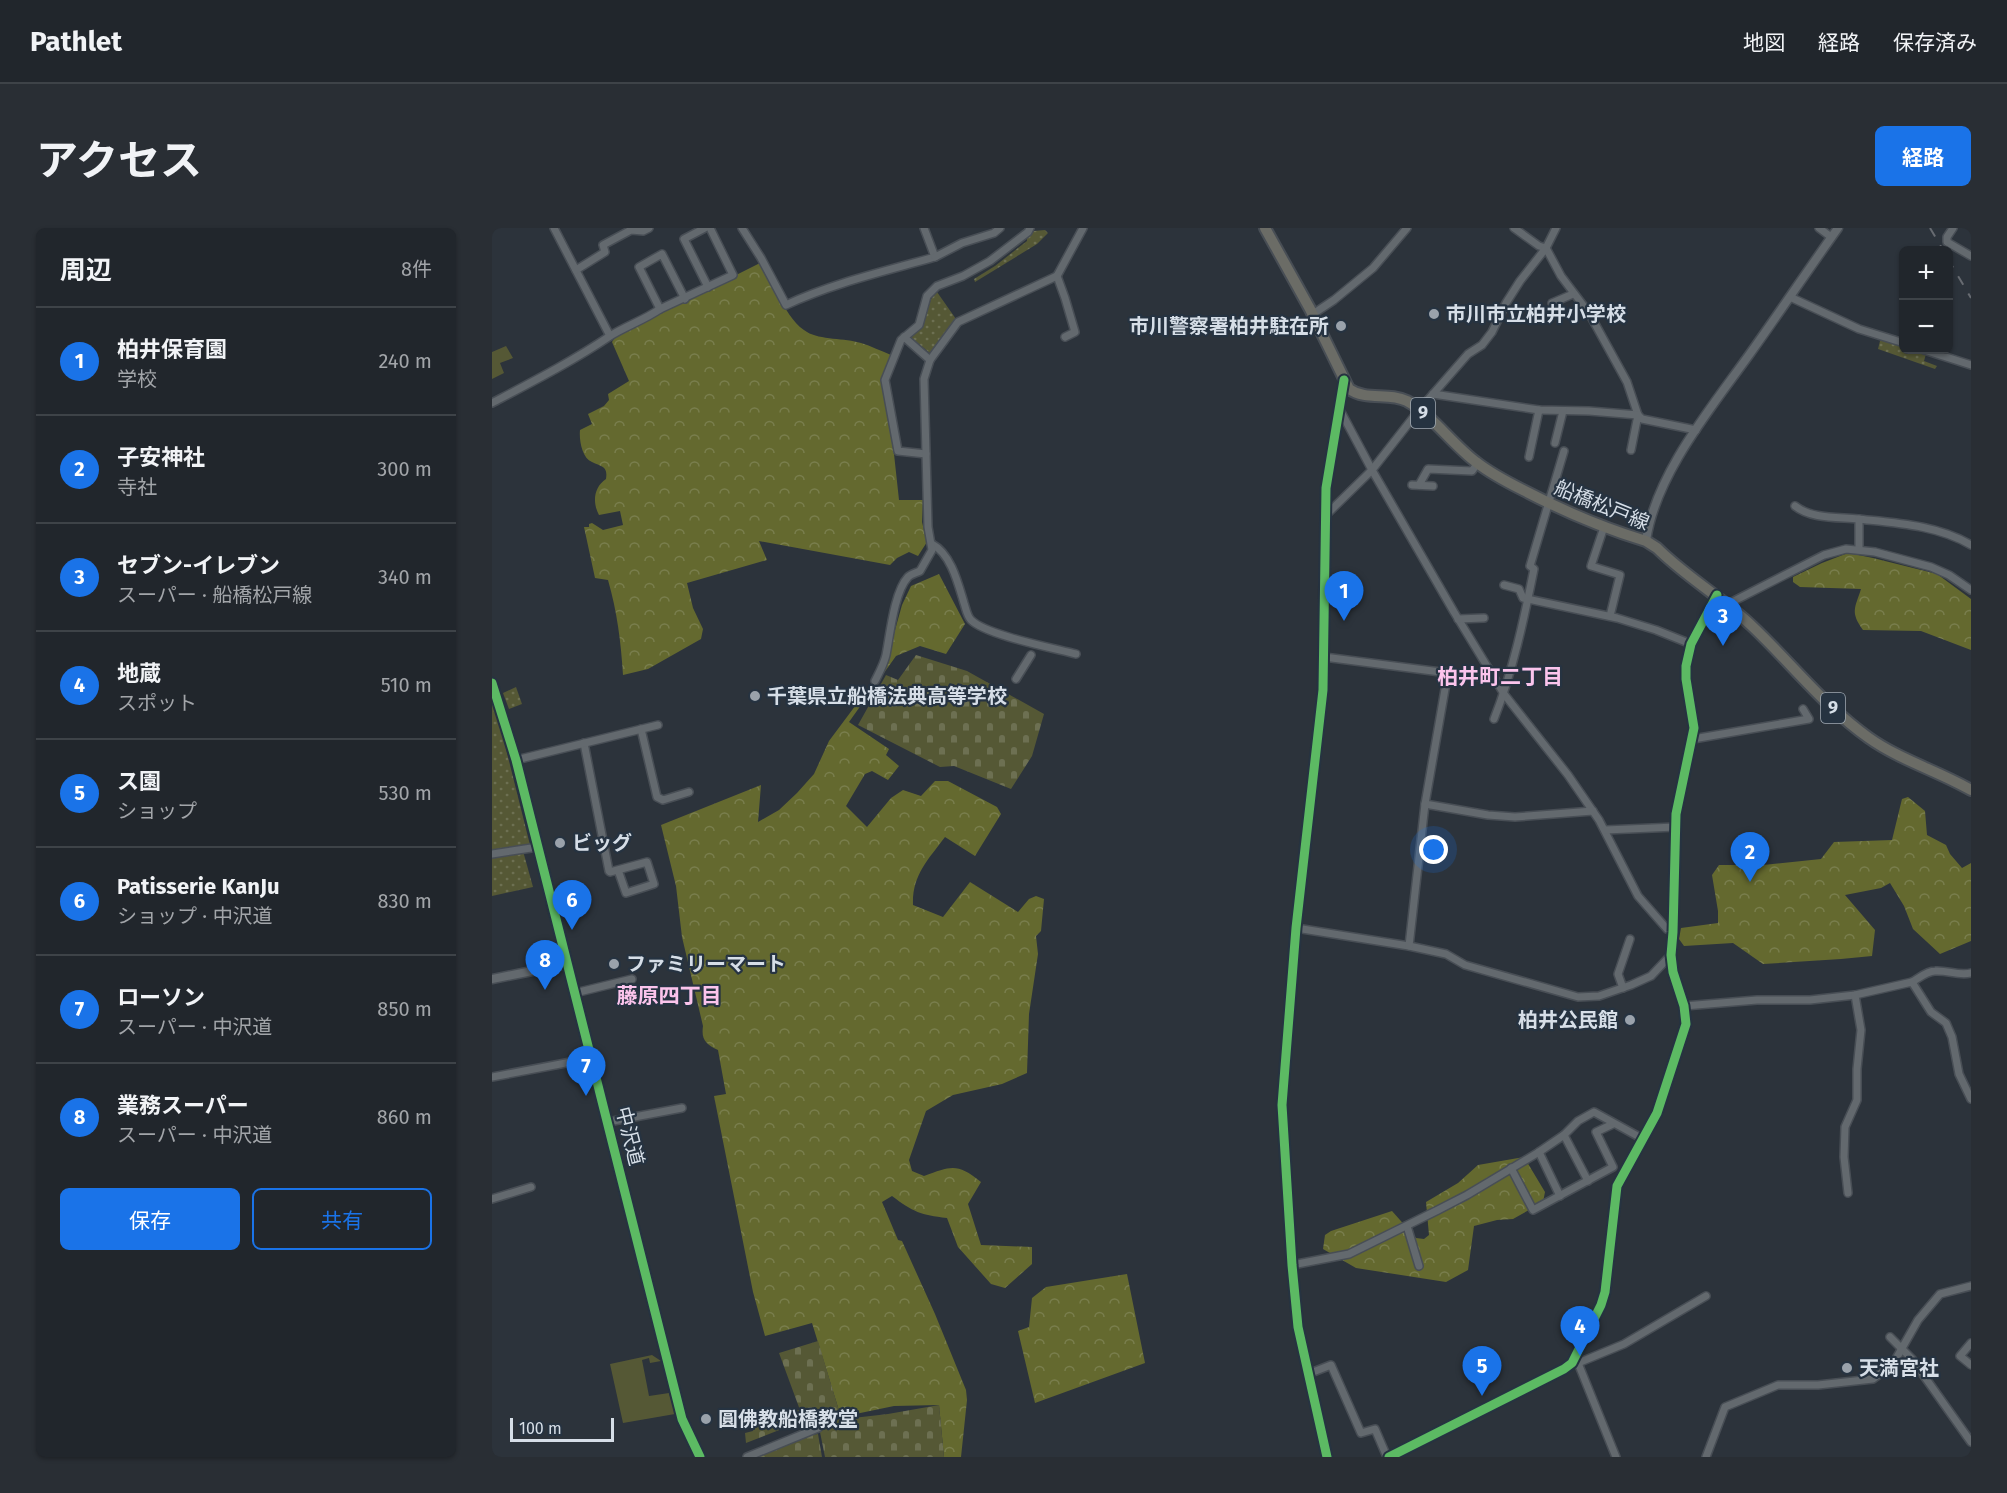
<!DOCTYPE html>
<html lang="ja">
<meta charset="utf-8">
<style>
body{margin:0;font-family:"Fira Sans","Noto Sans JP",sans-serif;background:#292e34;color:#f1f3f6}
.controls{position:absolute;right:18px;top:18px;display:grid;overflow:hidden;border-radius:9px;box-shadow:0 2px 4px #0004}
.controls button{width:54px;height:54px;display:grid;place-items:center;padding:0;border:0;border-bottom:2px solid #3e4348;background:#21262c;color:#f1f3f6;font:30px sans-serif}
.scale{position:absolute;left:18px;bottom:15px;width:104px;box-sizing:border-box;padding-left:6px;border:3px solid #d6dee7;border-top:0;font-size:16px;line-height:21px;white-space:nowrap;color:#d6dee7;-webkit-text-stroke:4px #263341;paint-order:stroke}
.you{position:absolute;left:942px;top:622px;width:21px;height:21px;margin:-15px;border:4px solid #fff;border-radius:50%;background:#1a73e8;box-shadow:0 0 0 9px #1a73e833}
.badge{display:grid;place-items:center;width:39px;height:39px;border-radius:50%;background:#1a73e8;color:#fff;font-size:20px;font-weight:700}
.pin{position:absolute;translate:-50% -50px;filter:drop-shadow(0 2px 3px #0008)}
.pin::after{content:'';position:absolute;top:32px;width:21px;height:18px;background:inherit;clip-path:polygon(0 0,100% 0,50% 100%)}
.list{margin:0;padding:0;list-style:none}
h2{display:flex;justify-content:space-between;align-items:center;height:78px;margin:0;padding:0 24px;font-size:26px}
h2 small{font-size:20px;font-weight:400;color:#a2a5a9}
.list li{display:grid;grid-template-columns:39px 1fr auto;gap:18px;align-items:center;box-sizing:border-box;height:108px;padding:0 24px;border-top:2px solid #3e4348}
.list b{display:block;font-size:22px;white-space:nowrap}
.list p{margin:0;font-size:20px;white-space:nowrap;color:#a2a5a9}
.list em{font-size:20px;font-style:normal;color:#a2a5a9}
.actions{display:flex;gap:12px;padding:18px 24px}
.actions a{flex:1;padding:14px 0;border:2px solid #1a73e8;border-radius:9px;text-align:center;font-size:21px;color:#1a73e8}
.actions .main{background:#1a73e8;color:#fff}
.map{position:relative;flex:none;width:1479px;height:1229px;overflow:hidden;border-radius:9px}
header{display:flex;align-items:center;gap:36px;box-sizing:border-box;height:84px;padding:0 30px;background:#21262c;border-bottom:2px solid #3e4348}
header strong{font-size:28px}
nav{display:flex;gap:33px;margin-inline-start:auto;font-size:21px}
.intro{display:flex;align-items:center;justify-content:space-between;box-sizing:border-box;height:144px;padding:0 36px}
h1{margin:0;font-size:42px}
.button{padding:15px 27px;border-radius:9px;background:#1a73e8;color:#fff;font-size:21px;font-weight:700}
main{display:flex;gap:36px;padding:0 36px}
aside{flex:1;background:#21262c;border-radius:9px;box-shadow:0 2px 4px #0004}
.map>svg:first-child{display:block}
.green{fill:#555835}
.forest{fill:url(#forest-crowns)}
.cemetery{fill:url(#cemetery-stones)}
.park{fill:url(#park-dots)}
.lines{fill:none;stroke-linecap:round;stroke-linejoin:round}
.minor-casing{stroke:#484e55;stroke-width:10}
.tertiary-casing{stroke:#484e55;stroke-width:11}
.primary-casing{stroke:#484e55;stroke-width:14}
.minor{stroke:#63696e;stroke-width:7}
.tertiary{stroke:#63696e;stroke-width:8}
.primary{stroke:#6b6c66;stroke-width:10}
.rail{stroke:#676b71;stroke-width:2;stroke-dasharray:10 10;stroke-linecap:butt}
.cycleway-casing{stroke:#263341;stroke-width:13}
.cycleway{stroke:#5cba63;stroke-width:9}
.poi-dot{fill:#9aa2ab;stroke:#263341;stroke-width:2}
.labels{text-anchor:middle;stroke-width:4.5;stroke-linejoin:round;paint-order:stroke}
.shield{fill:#263341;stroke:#a1abb5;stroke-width:1.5}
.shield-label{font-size:18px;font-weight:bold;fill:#d6dee7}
.poi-label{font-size:20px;font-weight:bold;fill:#d6dee7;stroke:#263341;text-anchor:start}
.street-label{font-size:20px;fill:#d6dee7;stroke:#263341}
.neighbourhood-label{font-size:21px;font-weight:bold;fill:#fbc4ec;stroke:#263341}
</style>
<header>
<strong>Pathlet</strong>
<nav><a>地図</a><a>経路</a><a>保存済み</a></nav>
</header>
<div class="intro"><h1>アクセス</h1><a class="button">経路</a></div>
<main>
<aside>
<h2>周辺<small>8件</small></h2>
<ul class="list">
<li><span class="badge">1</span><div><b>柏井保育園</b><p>学校</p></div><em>240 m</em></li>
<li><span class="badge">2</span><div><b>子安神社</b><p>寺社</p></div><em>300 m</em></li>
<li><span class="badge">3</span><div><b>セブン-イレブン</b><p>スーパー · 船橋松戸線</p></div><em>340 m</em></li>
<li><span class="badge">4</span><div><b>地蔵</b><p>スポット</p></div><em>510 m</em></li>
<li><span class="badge">5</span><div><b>ス園</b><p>ショップ</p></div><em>530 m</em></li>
<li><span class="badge">6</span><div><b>Patisserie KanJu</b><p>ショップ · 中沢道</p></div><em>830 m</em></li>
<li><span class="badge">7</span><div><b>ローソン</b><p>スーパー · 中沢道</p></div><em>850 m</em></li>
<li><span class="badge">8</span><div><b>業務スーパー</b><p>スーパー · 中沢道</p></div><em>860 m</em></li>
</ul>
<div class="actions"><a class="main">保存</a><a>共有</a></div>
</aside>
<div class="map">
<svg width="1479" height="1229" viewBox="0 0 1479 1229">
<defs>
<pattern id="forest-crowns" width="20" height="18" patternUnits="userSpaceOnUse" patternTransform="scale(1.5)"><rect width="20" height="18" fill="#64692f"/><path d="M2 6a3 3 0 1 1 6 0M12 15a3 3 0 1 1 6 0" fill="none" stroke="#797e4d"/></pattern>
<pattern id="cemetery-stones" width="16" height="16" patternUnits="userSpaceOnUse" patternTransform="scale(1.5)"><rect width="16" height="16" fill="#555835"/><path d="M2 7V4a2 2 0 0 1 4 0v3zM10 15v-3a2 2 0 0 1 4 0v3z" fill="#6d7052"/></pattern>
<pattern id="park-dots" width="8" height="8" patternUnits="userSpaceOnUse" patternTransform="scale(1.5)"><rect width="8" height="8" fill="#555835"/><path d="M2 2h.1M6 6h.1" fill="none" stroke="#6d7052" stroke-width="1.8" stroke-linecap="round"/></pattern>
</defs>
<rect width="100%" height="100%" fill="#2c333b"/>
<!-- green -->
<g class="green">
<path d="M14,118L21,130L8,135L12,145L0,151V124Z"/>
<path d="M160,1127L169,1133L158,1135L157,1130L150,1132L157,1168L177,1165L183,1186L131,1195L118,1136Z"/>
</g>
<!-- forest -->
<g class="forest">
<path d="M270,34C280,54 295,93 315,104C328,112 353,110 369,115C379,118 389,123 399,127L389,153L402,226L407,272H431L430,294L435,314L426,328L417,324L405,330L398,337L267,313L275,332L195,355L201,380L211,401L209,411L156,441L131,447C129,414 125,383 116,352L103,350L92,299H97V296L100,295L111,302L131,297L128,283L107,287C100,274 102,259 114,251C116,238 110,239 100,234C90,230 87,212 88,202L100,196L96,186L112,178L117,172L116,166L137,153L120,114L125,107Z"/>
<path d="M1356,325L1381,330L1445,346L1479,371V422L1429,403L1371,402C1358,384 1363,380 1369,361L1308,359L1301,354V349L1330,335Z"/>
<path d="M447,346L473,396L454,426L428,418L404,428L357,494L397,521L394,527L407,538L396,552L380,543L373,546L354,578L375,599L399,570L411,562L429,568L443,553H456L505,579L509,586L483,628L453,609C436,632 420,647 421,677L451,689L478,654L526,684L537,671L544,668L552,671L549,703L544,708L546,726L537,786L535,845L510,856L461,867L434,883L417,932L420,943L432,948C460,938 465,935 489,954L476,976L489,1017L540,1019V1036L513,1060L499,1056L466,1019L455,990C429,987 421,984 400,968L390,974L406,1012L410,1013L443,1086L474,1162L475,1172L469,1229H452L447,1177L402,1178L349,1189L320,1095L273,1108L261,1064L222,868L234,866L226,822C214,816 209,812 211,798L190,709L184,658L169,597L269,557L266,594L287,582L305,565L322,546L337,513L393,438L410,377L419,358Z"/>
<path d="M1416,569L1433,583L1435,607L1454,617L1458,626L1470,640L1479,635V713L1448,726L1421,701L1412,678L1398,655L1389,660L1353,667L1383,702L1380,728L1349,731L1271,736L1241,715L1192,718L1187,711L1189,700L1226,695V683L1220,647L1227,637H1271L1329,631L1342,614L1400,612L1410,571Z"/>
<path d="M1032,929L1053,964L1051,974L1021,991L1005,992L982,998L976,1042L954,1054L864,1040L831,1021L833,1007L839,1003L900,983L924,1010L932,1011L937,1007L934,974L966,955L986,937Z"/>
<path d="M635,1046L653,1135L543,1175L526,1103L537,1099L540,1070L554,1059Z"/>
</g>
<!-- cemetery -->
<g class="cemetery">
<path d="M424,427L475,443L552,486L540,528L519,561L462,538L448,539L366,497L394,447L406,452Z"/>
<path d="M326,1113L348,1186L319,1193L318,1190L254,1215L253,1205L261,1203L259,1191L308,1182L287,1125Z"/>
<path d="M447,1177L452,1229H333L326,1194L396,1186Z"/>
<path d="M326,1206L330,1229H263L319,1207Z"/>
</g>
<!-- park -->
<g class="park">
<path d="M553,2L556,5L545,16L483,54L482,51L503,38L535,13V9L542,3Z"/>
<path d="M445,64L464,91L438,125L419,110L432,93L439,71Z"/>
<path d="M1392,111L1411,118L1412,122H1420L1434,126L1432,133L1445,138L1443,141L1386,121L1388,113Z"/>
<path d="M24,459L30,476L17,481L11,465Z"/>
<path d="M0,472L10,505L38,617L0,623Z"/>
<path d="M31,623L41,659L0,668V628Z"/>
</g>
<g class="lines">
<!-- minor casing -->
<g class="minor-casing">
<g id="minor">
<path d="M62,0L118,108"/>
<path d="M213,0L192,11L216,59"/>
<path d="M250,0L269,30L294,77C341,55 394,43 443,29L432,0"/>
<path d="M1022,0L1047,18L1054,20L1069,48L1097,85L1135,154L1146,187L1150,191L1204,202"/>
<path d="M1327,0L1339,9"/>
<path d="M1461,0L1455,9V14L1479,28"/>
<path d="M443,29L470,15L502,5L508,0"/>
<path d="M84,42L113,24L111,17L139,2L151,3L157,0"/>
<path d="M565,48L573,70L583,104L573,109"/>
<path d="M1298,69L1367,101L1412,115"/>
<path d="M1060,75L1081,66"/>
<path d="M168,81L147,39L170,26L193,71"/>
<path d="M821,86L842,72L881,40L915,0"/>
<path d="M412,109L438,132"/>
<path d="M1432,122L1479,137"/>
<path d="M941,166L1047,182L1097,183L1146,187L1139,222"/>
<path d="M0,175C40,154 81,133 118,108C134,98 152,92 168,81L241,47L218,0"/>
<path d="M848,182L880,242L962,384L1012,466L1076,547L1107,592L1146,668L1175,701L1181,704"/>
<path d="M1063,215L1071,183"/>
<path d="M434,226L406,223L393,152L409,112L427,97L435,68L445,58L471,48L498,33L536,4L538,0"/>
<path d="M1037,229L1047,182"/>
<path d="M920,257L941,258"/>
<path d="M927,257L936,241L980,243L985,236"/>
<path d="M1303,278C1319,291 1346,289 1366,291C1404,295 1445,297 1479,317"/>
<path d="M833,288L880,242L927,182L976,126L990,117L1000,104L1014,75L1028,53L1054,20L1064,0"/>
<path d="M1112,299L1099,338L1128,347L1118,388"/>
<path d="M440,316C459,326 466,355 472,375C474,381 475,388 479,392C494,407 561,420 584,426"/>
<path d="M1367,321V291"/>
<path d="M1012,357L1027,361L1031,370L1125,390L1164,402L1199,416"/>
<path d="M1236,376L1332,327L1354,321L1383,324L1439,339L1457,347L1479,362"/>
<path d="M966,391L992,390"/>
<path d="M832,429L1003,451"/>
<path d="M956,444L933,576L996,587L1023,589L1101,583"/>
<path d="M524,451L539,427"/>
<path d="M383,453C387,445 392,436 394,427C398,407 402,364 416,349C419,346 424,345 428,343L440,322L436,299L432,151L438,132L466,94L565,48L591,0"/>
<path d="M1002,491C1021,443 1032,391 1042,341L1038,338L1072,223"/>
<path d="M149,501L165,569L171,572L197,564"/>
<path d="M1201,511L1317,491L1311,481"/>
<path d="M92,515L117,643L118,644L155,634L162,656L134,665L126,642"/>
<path d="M24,532L166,497"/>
<path d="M1113,602L1184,599"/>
<path d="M0,626L46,619"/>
<path d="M804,700L917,718L954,726L973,737L1086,769L1107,768L1139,757L1159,748L1179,727"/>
<path d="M917,718L933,576"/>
<path d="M1420,754C1427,750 1435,743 1443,743C1456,742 1466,748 1479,745"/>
<path d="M1131,760L1126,746L1138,711"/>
<path d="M83,765L140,751"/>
<path d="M1192,778L1265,772H1318L1363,767L1420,754L1439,784L1454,795L1460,809L1467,846L1479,871"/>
<path d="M0,849L100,830"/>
<path d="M116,894L190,880"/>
<path d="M1072,907L1096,953"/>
<path d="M1047,924L1068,968"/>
<path d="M1019,940L1041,982L1121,939L1104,904L1121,896"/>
<path d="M1356,965L1352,929L1353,899L1365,872V841L1369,802L1363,767"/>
<path d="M0,971L39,959"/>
<path d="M915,998L927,1038"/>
<path d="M800,1037L857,1026L946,982L975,967L1047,924L1072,907L1086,893L1102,884L1151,911"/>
<path d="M1398,1109L1420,1131L1479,1214"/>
<path d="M1479,1115L1468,1128L1479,1137"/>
<path d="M1080,1135H1086L1132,1116L1214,1068"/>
<path d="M1086,1135L1124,1229"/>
<path d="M816,1146L839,1137L869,1205L883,1201L895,1229"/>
<path d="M255,1229L326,1200"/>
<path d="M835,1229L806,1099L800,1037L790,877L804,700L831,462L834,260L852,152"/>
<path d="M1214,1229L1233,1179L1286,1157H1326L1381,1151L1401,1136L1426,1092L1448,1066L1479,1058"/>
</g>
</g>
<!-- tertiary casing -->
<g class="tertiary-casing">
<g id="tertiary">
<path d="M1154,313C1163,247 1219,180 1257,127C1287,85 1316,42 1346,0"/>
<path d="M0,455L24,532L190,1191L208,1229"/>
<path d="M0,751L75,736"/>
<path d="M897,1229L1072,1141L1080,1135L1109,1077L1113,1064L1125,958L1165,885L1194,796L1192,778L1181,744L1179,727L1181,704L1184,586L1202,500L1194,451V438L1199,416L1225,367"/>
</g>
</g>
<!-- primary casing -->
<g class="primary-casing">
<path id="primary" d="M773,0L818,81L857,161C874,173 897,164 915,173C939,186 961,217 984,234C998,245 1015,254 1031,262C1071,283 1111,300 1154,313L1165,320C1194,349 1231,370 1261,399C1299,435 1333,479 1377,510C1408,532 1446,543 1479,562"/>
</g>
<!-- minor -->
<use href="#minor" class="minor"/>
<!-- tertiary -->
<use href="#tertiary" class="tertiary"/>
<!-- primary -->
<use href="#primary" class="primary"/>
<!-- rail -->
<g class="rail">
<path d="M1438,0L1451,22"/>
<path d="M1456,31L1479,70"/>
</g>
<!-- cycleway casing -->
<g class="cycleway-casing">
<g id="cycleway">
<path d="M0,455L24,532L190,1191L208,1229"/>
<path d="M835,1229L806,1099L800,1037L790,877L804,700L831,462L834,260L852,152"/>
<path d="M897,1229L1072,1141L1080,1135L1109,1077L1113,1064L1125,958L1165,885L1194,796L1192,778L1181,744L1179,727L1181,704L1184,586L1202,500L1194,451V438L1199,416L1225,367"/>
</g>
</g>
<!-- cycleway -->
<use href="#cycleway" class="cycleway"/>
</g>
<!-- markers -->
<g class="poi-dot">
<circle cx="942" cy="86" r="6"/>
<circle cx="849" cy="98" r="6"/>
<circle cx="263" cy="468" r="6"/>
<circle cx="68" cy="615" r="6"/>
<circle cx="122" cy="736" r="6"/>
<circle cx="1138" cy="792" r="6"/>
<circle cx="1355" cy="1140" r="6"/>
<circle cx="214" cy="1191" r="6"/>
</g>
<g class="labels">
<!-- shield labels -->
<g class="shield">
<rect x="919" y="170" width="24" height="30" rx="4.5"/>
<rect x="1329" y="465" width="24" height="30" rx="4.5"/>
</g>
<g class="shield-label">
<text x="931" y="191">9</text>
<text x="1341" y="486">9</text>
</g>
<!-- poi labels -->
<g class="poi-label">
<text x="954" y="93">市川市立柏井小学校</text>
<text x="837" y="105" text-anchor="end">市川警察署柏井駐在所</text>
<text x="275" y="475">千葉県立船橋法典高等学校</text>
<text x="80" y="622">ビッグ</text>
<text x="134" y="743">ファミリーマート</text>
<text x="1126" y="799" text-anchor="end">柏井公民館</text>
<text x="1367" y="1147">天満宮社</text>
<text x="226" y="1198">圓佛教船橋教堂</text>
</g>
<!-- street labels -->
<g class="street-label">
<text transform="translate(1110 277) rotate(22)" y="7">船橋松戸線</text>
<text transform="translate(138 908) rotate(76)" y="7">中沢道</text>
</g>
<!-- neighbourhood labels -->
<g class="neighbourhood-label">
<text x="1008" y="456">柏井町二丁目</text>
<text x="177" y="775">藤原四丁目</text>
</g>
</g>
</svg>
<div class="controls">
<button>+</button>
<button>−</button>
</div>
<div class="scale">100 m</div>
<div class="you"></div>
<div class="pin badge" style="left:852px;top:393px">1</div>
<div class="pin badge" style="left:1258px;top:654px">2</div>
<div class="pin badge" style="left:1231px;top:418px">3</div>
<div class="pin badge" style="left:1088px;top:1128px">4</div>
<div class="pin badge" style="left:990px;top:1168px">5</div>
<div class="pin badge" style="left:80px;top:702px">6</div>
<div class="pin badge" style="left:94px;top:868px">7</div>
<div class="pin badge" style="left:53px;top:762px">8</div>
</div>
</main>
